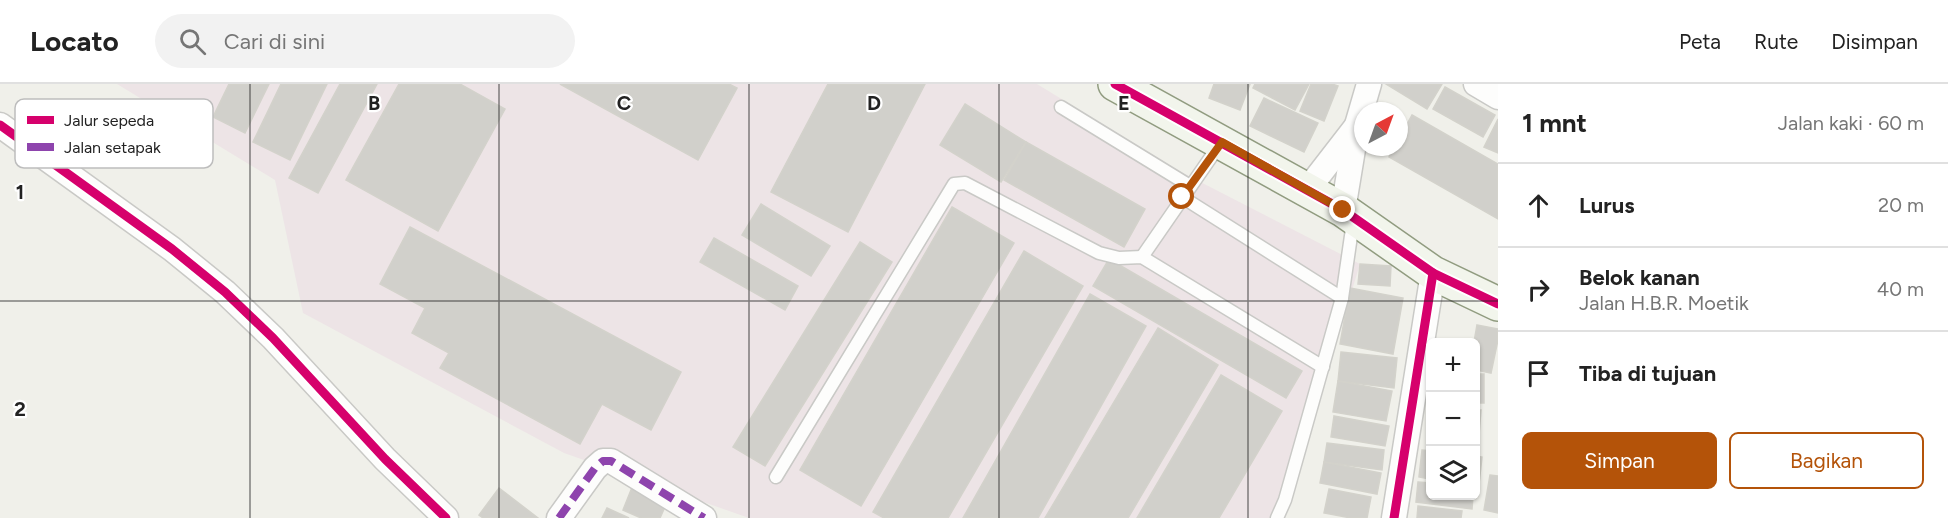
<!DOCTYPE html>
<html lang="id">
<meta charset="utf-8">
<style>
body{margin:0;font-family:Figtree,sans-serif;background:#f2f2f2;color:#222}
.controls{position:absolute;right:18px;bottom:18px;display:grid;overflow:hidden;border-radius:9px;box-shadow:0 2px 4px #0004}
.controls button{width:54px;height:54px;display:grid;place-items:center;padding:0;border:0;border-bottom:2px solid #e0e0e0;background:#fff;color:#222;font:30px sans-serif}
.compass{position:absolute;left:1354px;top:18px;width:54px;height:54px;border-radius:50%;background:#fff;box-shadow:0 2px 4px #0004;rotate:41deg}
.stop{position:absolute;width:18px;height:18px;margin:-14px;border:4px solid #b45309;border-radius:50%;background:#fff}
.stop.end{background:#b45309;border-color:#fff;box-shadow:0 2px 6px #0008}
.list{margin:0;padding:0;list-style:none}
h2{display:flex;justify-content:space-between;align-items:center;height:78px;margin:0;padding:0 24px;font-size:26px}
h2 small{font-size:20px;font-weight:400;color:#767676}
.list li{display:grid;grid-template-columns:39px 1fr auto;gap:18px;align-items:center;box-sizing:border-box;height:84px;padding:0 24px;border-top:2px solid #e0e0e0}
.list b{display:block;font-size:22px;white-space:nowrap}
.list p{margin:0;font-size:20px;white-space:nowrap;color:#767676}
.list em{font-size:20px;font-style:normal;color:#767676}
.actions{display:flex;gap:12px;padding:18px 24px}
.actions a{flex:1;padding:14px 0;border:2px solid #b45309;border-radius:9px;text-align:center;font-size:21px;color:#b45309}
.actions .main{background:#b45309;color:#fff}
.icon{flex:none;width:33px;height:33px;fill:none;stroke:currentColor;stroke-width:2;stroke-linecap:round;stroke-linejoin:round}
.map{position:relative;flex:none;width:1498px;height:434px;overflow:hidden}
header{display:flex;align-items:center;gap:36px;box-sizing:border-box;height:84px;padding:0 30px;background:#fff;border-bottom:2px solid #e0e0e0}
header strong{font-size:28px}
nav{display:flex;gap:33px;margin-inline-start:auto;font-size:21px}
.search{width:420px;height:54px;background:#f2f2f2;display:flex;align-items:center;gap:15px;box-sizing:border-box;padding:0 21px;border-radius:33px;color:#767676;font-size:22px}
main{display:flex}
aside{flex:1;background:#fff}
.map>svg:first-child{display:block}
.industrial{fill:#ede4e6}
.building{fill:#d1d0cb;stroke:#d3d2cb;stroke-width:1.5}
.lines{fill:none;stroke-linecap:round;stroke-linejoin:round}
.lane-casing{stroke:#c9c9c6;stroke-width:15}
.street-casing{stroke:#c9c9c6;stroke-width:27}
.secondary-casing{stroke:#919c80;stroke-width:36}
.lane{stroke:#fdfdfc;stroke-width:12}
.street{stroke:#fdfdfc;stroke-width:24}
.secondary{stroke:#f2f5ec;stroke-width:33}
.quiet{stroke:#8e44ad;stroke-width:8;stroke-dasharray:15 8;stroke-linecap:butt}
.cycleway-casing{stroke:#fff;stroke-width:13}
.cycleway{stroke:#d6006c;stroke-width:9}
.route{stroke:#b45309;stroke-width:8}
.grid{fill:none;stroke:#222;stroke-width:1.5;stroke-opacity:0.55}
.key{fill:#fff;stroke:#bdbdbd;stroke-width:1.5}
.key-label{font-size:16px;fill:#222}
.grid-label{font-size:20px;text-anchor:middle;font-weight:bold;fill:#222;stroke:#fff;stroke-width:4.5;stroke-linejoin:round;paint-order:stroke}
</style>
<header>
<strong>Locato</strong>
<div class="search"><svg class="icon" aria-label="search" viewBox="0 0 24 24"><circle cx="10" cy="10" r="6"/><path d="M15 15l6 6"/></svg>Cari di sini</div>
<nav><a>Peta</a><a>Rute</a><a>Disimpan</a></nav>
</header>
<main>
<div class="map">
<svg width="1498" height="434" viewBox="0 0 1498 434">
<rect width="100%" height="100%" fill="#f0f0ea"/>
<!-- industrial -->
<path class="industrial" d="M117,0H1037L1181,88L1360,180L1282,434H749L564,369L303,229L275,96Z"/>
<!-- building -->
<g class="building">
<path d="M229,0H269L245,49L213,33Z"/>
<path d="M281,0H327L290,76L253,58Z"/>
<path d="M340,0H377L318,109L289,94Z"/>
<path d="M399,0H460L505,25L438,147L346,96Z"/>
<path d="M560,0H729L737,4L698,76Z"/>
<path d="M828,0H925L848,148L771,108Z"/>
<path d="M1214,0H1250L1240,26L1209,14Z"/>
<path d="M1255,0H1309L1295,26L1253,4Z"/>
<path d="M1311,0H1332L1338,2L1324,37L1300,27Z"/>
<path d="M1386,0H1442L1427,25Z"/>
<path d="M1445,3L1495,31L1483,53L1433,25Z"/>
<path d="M1264,14L1318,39L1304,68L1250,42Z"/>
<path d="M965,20L1026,58L1001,98L940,61Z"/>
<path d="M1412,31L1498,80V135L1389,73L1394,63H1399V55Z"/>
<path d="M1498,35V69L1484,63Z"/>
<path d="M1026,58L1145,125L1124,163L1004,96Z"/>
<path d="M761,120L830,162L811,192L742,151Z"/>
<path d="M952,123L1014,159L861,422L800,386Z"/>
<path d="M410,143L681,288L651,346L602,320L580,360L440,284L449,269L412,249L425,224L380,200Z"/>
<path d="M714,154L798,202L785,226L700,178Z"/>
<path d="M860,158L892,178L765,382L733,363Z"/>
<path d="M1024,167L1083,202L948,434H884L873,428Z"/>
<path d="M1109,175L1302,287L1286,314L1093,202Z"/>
<path d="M1360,180L1391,182L1390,202L1358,200Z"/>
<path d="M1350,204L1403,214L1393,270L1340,260Z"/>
<path d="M1090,210L1146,242L1038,434H963Z"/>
<path d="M1477,241L1498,245V256L1491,289L1476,286V258H1474Z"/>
<path d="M1158,244L1218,281L1128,434H1045Z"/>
<path d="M1341,268L1397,274L1394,304L1338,297Z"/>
<rect x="1476" y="290" width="8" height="29"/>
<path d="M1221,291L1282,327L1219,434H1137Z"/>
<path d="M1338,297L1392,307L1386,337L1333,328Z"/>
<path d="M1476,326H1481L1479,351H1476Z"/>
<path d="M1334,332L1389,342L1385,362L1331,353Z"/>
<path d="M1327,359L1384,366L1382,386L1324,378Z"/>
<path d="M1422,366L1430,367V395L1419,393Z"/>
<path d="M1476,372L1482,373L1479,400H1476Z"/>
<path d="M1324,378L1381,389L1377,410L1320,399Z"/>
<path d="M1490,391L1498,392V429L1484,426Z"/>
<path d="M1418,398L1430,399V412H1473L1472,425L1416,418Z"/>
<path d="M633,401L668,416L660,434H641L623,426Z"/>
<path d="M499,404L538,434H483L479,431Z"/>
<path d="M1329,405L1371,413L1367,434H1351L1324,429Z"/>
<path d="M1418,422L1462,427L1461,434H1417Z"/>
<path d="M607,424L629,434H602Z"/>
</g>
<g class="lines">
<!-- lane casing -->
<g class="lane-casing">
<g id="lane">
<path d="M1061,23L1190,102"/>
<path d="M1182,113L1342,214"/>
<path d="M1142,173L1220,60"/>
<path d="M776,393L954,100L965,99L1099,169L1119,174L1142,173L1323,283"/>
<path d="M1277,434L1285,416L1342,214L1353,138"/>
</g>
</g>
<!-- street casing -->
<g class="street-casing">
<g id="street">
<path d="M1476,0L1498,13"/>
<path d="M0,41L172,165L225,208L273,254L385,375L446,434"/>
<path d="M1308,105L1356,43"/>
<path d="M1343,126L1357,41L1369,0"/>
<path d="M559,434L595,384L603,377H611L704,434"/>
<path d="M1394,434L1433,189"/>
</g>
</g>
<!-- secondary casing -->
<g class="secondary-casing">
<path id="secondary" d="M1115,0L1343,126L1433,189L1498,220"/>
</g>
<!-- lane -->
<use href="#lane" class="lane"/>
<!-- street -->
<use href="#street" class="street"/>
<!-- secondary -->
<use href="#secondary" class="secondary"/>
<!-- quiet -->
<path class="quiet" d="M559,434L595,384L603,377H611L704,434"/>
<!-- cycleway casing -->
<g class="cycleway-casing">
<g id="cycleway">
<path d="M1115,0L1343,126L1433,189L1498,220"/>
<path d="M0,41L172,165L225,208L273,254L385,375L446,434"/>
<path d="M1394,434L1433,189"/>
</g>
</g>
<!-- cycleway -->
<use href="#cycleway" class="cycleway"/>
</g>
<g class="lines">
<!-- route -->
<path class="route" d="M1182,113L1222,58L1343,126"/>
</g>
<!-- grid -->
<path class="grid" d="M250,0V434M499,0V434M749,0V434M999,0V434M1248,0V434M0,217H1498"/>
<!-- legend -->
<rect x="15" y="15" width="198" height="69" rx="9" class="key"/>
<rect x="27" y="32" width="27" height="8" fill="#d6006c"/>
<rect x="27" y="59" width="27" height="8" fill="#8e44ad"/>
<g class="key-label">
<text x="64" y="42">Jalur sepeda</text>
<text x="64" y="69">Jalan setapak</text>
</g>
<g class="grid-label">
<text x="374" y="26">B</text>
<text x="624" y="26">C</text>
<text x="874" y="26">D</text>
<text x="1124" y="26">E</text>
<text x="20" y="115">1</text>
<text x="20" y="332">2</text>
</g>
</svg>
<div class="controls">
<button>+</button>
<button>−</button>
<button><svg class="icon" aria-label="layers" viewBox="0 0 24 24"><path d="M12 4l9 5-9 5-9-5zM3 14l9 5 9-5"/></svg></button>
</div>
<svg class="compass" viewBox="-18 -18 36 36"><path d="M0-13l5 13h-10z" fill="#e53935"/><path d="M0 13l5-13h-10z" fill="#767676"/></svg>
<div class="stop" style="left:1182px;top:113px"></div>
<div class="stop end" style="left:1343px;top:126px"></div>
</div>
<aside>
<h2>1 mnt<small>Jalan kaki · 60 m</small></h2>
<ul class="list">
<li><svg class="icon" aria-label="ahead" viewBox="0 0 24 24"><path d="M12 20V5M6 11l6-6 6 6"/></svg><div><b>Lurus</b></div><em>20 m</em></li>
<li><svg class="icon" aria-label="right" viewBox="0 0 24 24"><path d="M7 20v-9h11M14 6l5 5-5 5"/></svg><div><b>Belok kanan</b><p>Jalan H.B.R. Moetik</p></div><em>40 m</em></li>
<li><svg class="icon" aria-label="arrive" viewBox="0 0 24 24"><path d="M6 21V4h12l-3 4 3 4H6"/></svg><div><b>Tiba di tujuan</b></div></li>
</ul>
<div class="actions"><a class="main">Simpan</a><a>Bagikan</a></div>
</aside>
</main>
